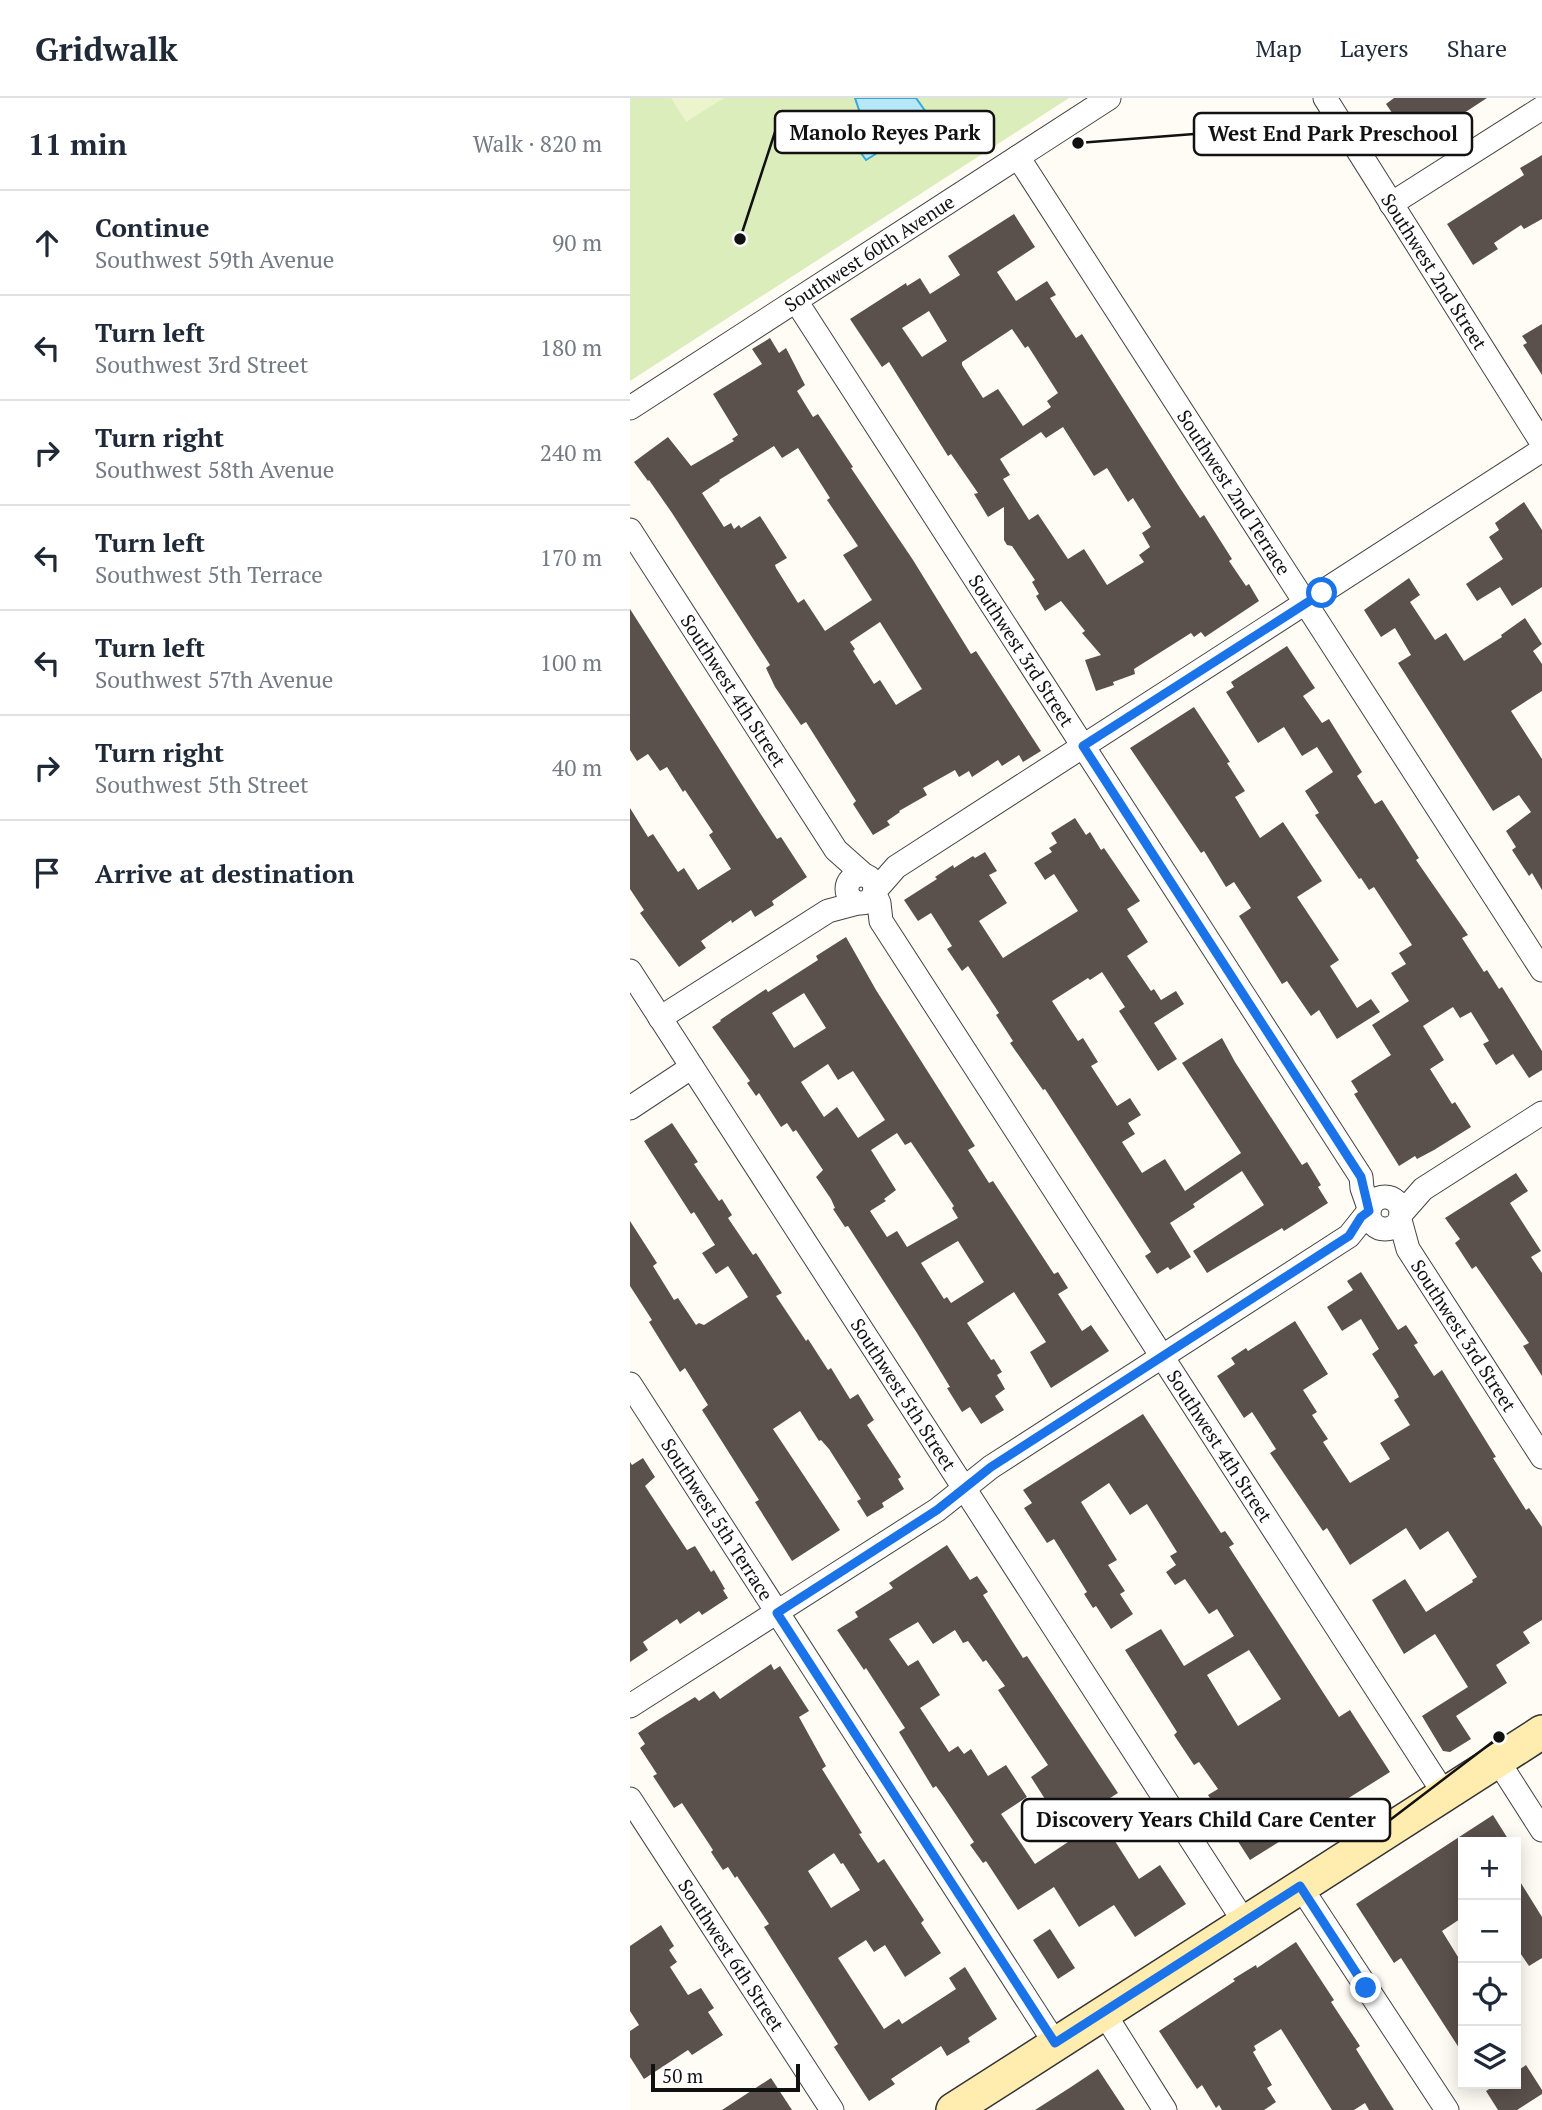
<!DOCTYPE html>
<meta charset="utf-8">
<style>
body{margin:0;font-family:"PT Serif",serif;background:#f6f6f7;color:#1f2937}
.controls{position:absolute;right:21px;bottom:21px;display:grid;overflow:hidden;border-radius:0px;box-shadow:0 4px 18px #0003}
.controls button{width:63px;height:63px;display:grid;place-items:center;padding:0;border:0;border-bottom:2px solid #e0e1e3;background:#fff;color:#1f2937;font:35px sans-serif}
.scale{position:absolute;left:21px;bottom:18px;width:149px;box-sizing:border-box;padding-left:7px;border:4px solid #111;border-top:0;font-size:19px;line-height:24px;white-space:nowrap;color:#111;-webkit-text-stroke:5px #fff;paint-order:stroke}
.stop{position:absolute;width:21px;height:21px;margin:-16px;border:5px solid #1a73e8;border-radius:50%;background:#fff}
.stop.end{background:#1a73e8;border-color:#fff;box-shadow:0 2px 7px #0008}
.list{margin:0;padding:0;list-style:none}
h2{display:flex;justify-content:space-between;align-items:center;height:91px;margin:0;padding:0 28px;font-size:30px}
h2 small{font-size:23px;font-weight:400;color:#747a83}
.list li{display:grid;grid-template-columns:46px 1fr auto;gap:21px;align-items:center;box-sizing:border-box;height:105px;padding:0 28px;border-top:2px solid #e0e1e3}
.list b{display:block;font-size:26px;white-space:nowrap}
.list p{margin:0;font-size:23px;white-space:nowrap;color:#747a83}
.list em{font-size:23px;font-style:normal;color:#747a83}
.icon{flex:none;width:38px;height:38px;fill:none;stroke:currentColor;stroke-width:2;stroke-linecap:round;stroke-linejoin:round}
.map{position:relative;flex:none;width:912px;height:2012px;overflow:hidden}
header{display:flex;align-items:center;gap:42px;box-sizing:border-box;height:98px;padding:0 35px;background:#fff;border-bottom:2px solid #e0e1e3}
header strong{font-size:33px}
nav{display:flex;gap:38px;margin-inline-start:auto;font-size:24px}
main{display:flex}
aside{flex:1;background:#fff}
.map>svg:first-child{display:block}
.green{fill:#dbedbb}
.pitch{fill:#ebf4cd}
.water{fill:#b6e8fa;stroke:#38a9d6;stroke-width:2}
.building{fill:#5a504c;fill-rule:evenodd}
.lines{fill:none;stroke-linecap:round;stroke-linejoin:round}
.minor-casing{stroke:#444;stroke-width:25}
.secondary-casing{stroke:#333;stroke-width:36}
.minor{stroke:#fff;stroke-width:23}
.secondary{stroke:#ffedb0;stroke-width:33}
.route{stroke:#1a73e8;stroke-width:9}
.labels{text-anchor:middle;stroke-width:7;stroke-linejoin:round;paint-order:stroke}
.street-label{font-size:19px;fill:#111;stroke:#fff}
.leader{fill:none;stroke:#111;stroke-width:2.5}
.callout-dot{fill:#111;stroke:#fff;stroke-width:2.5}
.callout{fill:#fff;stroke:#111;stroke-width:2.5}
.callout-label{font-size:21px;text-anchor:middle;font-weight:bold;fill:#111}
</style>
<header>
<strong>Gridwalk</strong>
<nav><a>Map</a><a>Layers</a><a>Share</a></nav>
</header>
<main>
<aside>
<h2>11 min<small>Walk · 820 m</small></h2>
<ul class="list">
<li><svg class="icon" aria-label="ahead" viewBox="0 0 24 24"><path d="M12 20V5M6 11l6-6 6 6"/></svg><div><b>Continue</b><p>Southwest 59th Avenue</p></div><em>90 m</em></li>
<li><svg class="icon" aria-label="left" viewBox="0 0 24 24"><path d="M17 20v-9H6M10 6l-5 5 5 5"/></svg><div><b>Turn left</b><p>Southwest 3rd Street</p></div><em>180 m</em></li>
<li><svg class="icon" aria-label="right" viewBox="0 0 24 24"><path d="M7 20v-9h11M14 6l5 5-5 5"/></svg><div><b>Turn right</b><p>Southwest 58th Avenue</p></div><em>240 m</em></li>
<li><svg class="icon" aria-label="left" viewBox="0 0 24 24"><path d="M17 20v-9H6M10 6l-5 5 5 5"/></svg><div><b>Turn left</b><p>Southwest 5th Terrace</p></div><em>170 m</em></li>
<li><svg class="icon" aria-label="left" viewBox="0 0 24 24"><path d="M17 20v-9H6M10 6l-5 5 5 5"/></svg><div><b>Turn left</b><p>Southwest 57th Avenue</p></div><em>100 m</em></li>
<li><svg class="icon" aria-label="right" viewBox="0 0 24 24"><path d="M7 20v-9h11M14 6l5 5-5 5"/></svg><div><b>Turn right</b><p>Southwest 5th Street</p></div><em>40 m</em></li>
<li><svg class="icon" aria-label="arrive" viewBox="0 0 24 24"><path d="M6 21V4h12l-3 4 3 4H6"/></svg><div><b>Arrive at destination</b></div></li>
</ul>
</aside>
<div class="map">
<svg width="912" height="2012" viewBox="0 0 912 2012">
<rect width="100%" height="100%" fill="#fffcf5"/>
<!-- green -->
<path class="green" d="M0,0H439L0,283Z"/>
<!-- pitch -->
<path class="pitch" d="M41,0H94L56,24Z"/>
<!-- water -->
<path class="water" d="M225,0H286L298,17L299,23L236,62L220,40L231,18Z"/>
<!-- building -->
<g class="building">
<path d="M764,0H857L811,30L808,26L770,51L756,29L767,22L756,6Z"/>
<path d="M912,57V121L894,131L891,127L864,145L868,151L843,167L817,126L894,77L890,70Z"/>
<path d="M384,116L405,149L367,174L386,203L417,183L426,197L420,200L446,240L452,236L550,390L570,420L574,417L602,461L599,463L616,488L619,486L629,503L575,539L571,534L564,539L561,535L504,571L505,576L483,584L484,587L466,593L455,562L471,557L452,535L455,533L431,503L415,513L406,498L409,496L402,484L405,482L382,448L377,447L374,442V409L358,419L344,396L348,395L321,356L318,358L259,264L252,269L220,221L276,185L277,188L290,180L300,196L330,177L318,158ZM299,213L317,243L292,259L272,230ZM382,231L395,250L398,248L428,295L417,303L421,309L393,328L368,291L353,300L332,267V264ZM433,329L464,378L477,370L498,404L503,400L521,429L512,435L520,449L509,457L514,464L477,487L454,451L438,461L408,416L399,422L373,381L380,377L370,361L411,334L416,340Z"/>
<path d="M912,226V277L893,247L897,245L892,238Z"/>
<path d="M140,240L149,255L156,250L175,287L167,293L183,319L188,316L223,369L221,370L283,462L341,556L346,553L411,653L393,664L389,657L372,668L368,662L342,679L339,673L329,679L325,672L293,690L297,697L269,713L270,714L257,723L260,727L243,737L223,706L226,703L176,624L171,627L145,589L136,570L140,567L42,415L19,382L18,383L4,364L38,339L61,368L104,343L102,341L108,337L83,296L132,266L122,251ZM144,348L152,360L168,350L200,400L197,402L228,448L213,457L242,502L195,533L174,501L168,505L146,470L145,467L157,460L130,418L111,430L109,427L104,431L101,425L94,429L72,395L90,383L89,382ZM250,524L292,591L266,607L250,582L244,586L223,553L225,551L220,544Z"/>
<path d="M894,404L912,432V489L882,508L870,489L847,503L836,486L873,461L859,439L869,432L865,425Z"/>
<path d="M779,480L790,497L780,504L805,542L816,535L834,563L872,539L871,537L895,520L912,546L903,553L912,566V593L881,613L912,661V792L902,775L899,778L882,752L886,749L876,733L901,714L889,697L863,713L768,565L781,557L765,530L751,539L734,512Z"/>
<path d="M0,511L130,715L147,741L151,739L177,779L142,803L144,807L125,819L121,812L102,825L101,822L71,843L76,850L49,869L10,815L14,812L0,791V710L18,739L23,736L48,774L54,770L68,792L101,771L79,737L83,734L55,692L53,694L37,669L30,673L18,656L7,663L0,652Z"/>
<path d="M657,548L685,590L673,598L692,625L699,621L732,674L727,678L745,706L752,702L789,760L786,762L838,837L832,840L854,874L857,872L869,891L872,889L912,953V972L899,980L883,956L866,967L853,946L859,943L841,914L830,920L823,909L793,928L814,962L800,971L822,1006L825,1004L841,1029L804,1052L787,1061L785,1058L769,1068L724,996L728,994L721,983L761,957L742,927L779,903L761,875L776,866L769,855L782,847L744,789L739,792L731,780L729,781L685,717L689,715L675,693L703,674L687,649L672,658L654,629L628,645L596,594L604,589L601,584Z"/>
<path d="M564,609L600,664L597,665L615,693L605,699L630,740L653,724L692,783L667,799L709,862L700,868L727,910L741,901L750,914L707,941L689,912L681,918L657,883L652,886L609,818L621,810L604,784L596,789L574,753L571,755L500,650Z"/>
<path d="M445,720L456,737L460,734L471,752L474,750L510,803L497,811L518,844L497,858L521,893L524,891L531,902L546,893L554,906L524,925L547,961L528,973L489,913L495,909L472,874L460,882L458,880L422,903L448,943L453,940L468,964L461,968L487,1008L500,1000L511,1017L498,1025L505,1036L492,1044L512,1075L535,1061L555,1093L611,1055L552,965L592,940L605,964L672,1067L677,1064L691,1087L688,1089L698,1105L654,1133L652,1130L577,1175L563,1153L634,1107L612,1073L563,1106L565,1109L540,1125L561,1159L540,1172L538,1169L527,1176L515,1158L521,1154L415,991L413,992L380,945L383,943L366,917L369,915L338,868L332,873L317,851L322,848L301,815L288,823L274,802L307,781L305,779L323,767L324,770L343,758L345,760L355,754L367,773L359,777L377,805L349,823L373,860L448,813L424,776L415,782L404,765L422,754L419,750L427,745L421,735Z"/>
<path d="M216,839L246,892L345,1048L338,1052L359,1085L363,1083L424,1176L428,1174L438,1190L428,1196L452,1233L461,1227L479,1253L421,1290L400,1254L416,1244L384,1194L337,1225L361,1262L364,1261L372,1274L367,1277L375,1291L365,1298L374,1312L351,1326L340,1309L332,1314L317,1290L320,1289L287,1235L218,1128L215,1129L203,1111L205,1110L201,1101L186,1079L193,1072L166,1032L163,1034L157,1025L151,1029L129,995L126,998L117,985L120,983L82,929L91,923L90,922L136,891L138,894L188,862L186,858ZM174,895L196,930L164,950L142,915ZM198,966L208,982L223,973L255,1022L228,1040L207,1009L194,1019L171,984ZM267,1035L275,1047L281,1044L324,1108L322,1110L328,1120L277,1149L267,1133L257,1139L240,1113L256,1103L254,1101L266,1092L241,1052ZM328,1143L354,1184L321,1205L317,1199L314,1201L291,1165Z"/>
<path d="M42,1025L68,1064L64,1066L89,1103L92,1101L102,1117L98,1120L123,1157L126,1155L152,1195L146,1198L176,1243L178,1241L198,1272L201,1270L220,1301L228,1296L244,1322L237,1327L271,1379L268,1381L274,1391L252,1405L254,1409L237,1419L227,1403L231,1401L199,1351L191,1342L189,1343L170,1313L143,1331L210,1432L162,1463L125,1404L129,1402L72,1312L78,1307L55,1270L50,1274L19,1224L22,1222L0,1188V1123L27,1165L23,1168L44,1202L48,1200L66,1227L69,1225L74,1227L118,1199L98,1168L86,1176L72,1155L85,1147L64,1114L61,1116L14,1043Z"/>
<path d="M886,1075L898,1093L880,1105L911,1153L901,1159L912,1175V1278L893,1248L899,1245L846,1168L842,1171L825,1145L830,1141L815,1120Z"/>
<path d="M731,1174L768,1232L776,1227L788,1245L784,1247L804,1278L812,1272L866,1359L863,1360L896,1412L899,1410L912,1429V1522L893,1534L900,1545L866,1567L877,1585L826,1618L841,1641L820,1654L813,1653L792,1618L838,1589L805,1536L774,1556L742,1502L775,1481L796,1514L843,1484L842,1482L847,1479L818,1433L790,1452L776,1430L720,1467L697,1430L693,1433L640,1355L646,1351L622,1314L614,1320L587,1278L605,1266L601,1260L616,1250L618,1253L665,1223L698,1276L673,1292L687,1314L682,1317L698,1341L693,1344L720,1385L760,1361L750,1345L780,1327L764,1302L769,1299L766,1293L742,1256L749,1251L731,1221L712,1233L697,1209L723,1192L717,1183Z"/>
<path d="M513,1316L591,1435L595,1433L604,1446L599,1449L709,1619L720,1612L760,1674L620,1762L578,1697L588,1691L569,1664L564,1667L544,1637L547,1634L495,1552L531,1531L554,1568L604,1538L587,1511L579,1516L555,1481L545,1487L536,1474L546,1467L540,1458L547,1454L517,1406L500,1417L479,1385L451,1404L487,1462L478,1467L495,1493L490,1496L503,1516L481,1531L466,1508L463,1510L454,1496L457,1494L424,1441L417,1445L394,1410L402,1405L393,1392ZM619,1552L651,1601L608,1628L577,1577Z"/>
<path d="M13,1360L25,1379L15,1388L57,1452L65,1448L81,1474L84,1472L95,1491L93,1492L98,1500L72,1517L69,1513L50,1526L47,1521L13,1544L18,1552L0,1564V1364L2,1367Z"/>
<path d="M317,1447L340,1482L347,1478L358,1494L353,1497L393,1560L397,1558L488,1695L464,1710L509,1781L530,1767L556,1806L505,1839L484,1807L449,1829L424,1789L388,1812L356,1763L353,1765L340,1747L344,1744L314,1699L306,1688L303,1690L269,1634L275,1630L236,1570L234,1572L207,1532L228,1519L225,1514L263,1490L259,1485ZM288,1524L303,1546L325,1532L333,1545L338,1543L353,1564L356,1562L375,1588L368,1592L418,1667L401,1679L441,1742L405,1766L371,1716L397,1699L376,1667L358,1678L341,1651L334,1656L328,1648L319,1654L290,1610L310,1597L288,1562L278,1568L259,1541Z"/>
<path d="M141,1566L144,1572L150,1568L179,1613L169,1619L196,1668L192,1671L232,1735L229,1736L248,1765L254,1761L294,1822L291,1825L311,1855L275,1879L255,1847L244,1854L236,1842L208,1860L254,1931L269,1921L272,1926L326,1891L319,1880L335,1869L367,1921L338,1940L340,1944L317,1958L311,1948L261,1981L265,1986L239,2003L204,1949L208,1946L134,1829L139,1826L107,1778L105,1780L98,1769L93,1772L81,1754L83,1752L52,1705L44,1710L23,1678L27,1676L10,1650L15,1646L8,1635L23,1625L65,1599L69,1603L84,1593L90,1601ZM204,1755L211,1766L213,1765L230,1792L201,1810L178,1773Z"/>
<path d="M863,1717L880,1744H833V1819L812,1833L833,1867V1956L771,1860L764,1865L726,1806Z"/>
<path d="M886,1777L912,1819V1860L899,1868L886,1849Z"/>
<path d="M31,1827L44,1848L39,1852L47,1864L40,1869L58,1897L71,1890L84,1910L78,1914L93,1937L62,1957L58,1952L14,1981L0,1959V1933L9,1927L0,1913V1848Z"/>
<path d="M420,1831L445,1870L428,1881L403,1842Z"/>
<path d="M666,1844L704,1902L701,1904L730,1948L726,1951L764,2012H739L735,2005L724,2012H702L651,1931L624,1948L626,1952L623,1954L642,1987L637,1990L646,2004L634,2012H592L589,2007L586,2010L572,1987L567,1991L529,1933L605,1883L603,1881L626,1867L627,1870Z"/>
<path d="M896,1967L912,1992V1996L887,2012H868L856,1993L867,1986H886V1974Z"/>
<path d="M468,1971L495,2012H405L441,1989Z"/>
<path d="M141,1980L162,2012H92Z"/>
</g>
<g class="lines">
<!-- minor casing -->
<g class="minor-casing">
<g id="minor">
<path id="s1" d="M695,0L912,345"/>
<path id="s2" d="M388,59L912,872"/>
<path d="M761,106L912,10"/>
<path id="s3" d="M166,203L731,1079L732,1090L739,1110"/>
<path id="s4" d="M0,310L479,0"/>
<path id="s5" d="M0,432L206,752L233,776"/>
<circle cx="231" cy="791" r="14"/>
<path d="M245,793L266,769L912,352"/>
<path id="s6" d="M244,795L249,805L251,823L815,1697"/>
<path id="s7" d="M0,873L615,1825"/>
<path d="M30,920L198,813L228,805"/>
<path d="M0,1010L62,969"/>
<circle cx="755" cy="1115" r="16"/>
<path d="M771,1116L793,1091L912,1015"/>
<path id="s8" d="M770,1122L778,1151L912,1359"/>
<path id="s9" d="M0,1286L425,1945"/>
<path d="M0,1608L307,1412L361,1369L719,1138L739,1113"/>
<path d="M868,1663L912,1732"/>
<path id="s10" d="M0,1701L202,2012"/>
<path d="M670,1788L817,2012"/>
<path d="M474,1915L535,2012"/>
</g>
</g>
<!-- secondary casing -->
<g class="secondary-casing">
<path id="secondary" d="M323,2012L912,1634"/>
</g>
<!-- minor -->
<use href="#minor" class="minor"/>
<!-- secondary -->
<use href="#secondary" class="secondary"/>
</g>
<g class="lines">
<!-- route -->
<path class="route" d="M692,495L453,648L731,1079L739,1113L731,1119L719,1138L361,1369L307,1412L147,1515L425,1945L670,1788L736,1890"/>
</g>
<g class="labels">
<!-- street labels -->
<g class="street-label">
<text dy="7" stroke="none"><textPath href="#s4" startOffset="285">Southwest 60th Avenue</textPath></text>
<text dy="7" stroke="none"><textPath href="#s1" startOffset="205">Southwest 2nd Street</textPath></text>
<text dy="7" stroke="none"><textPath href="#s2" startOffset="399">Southwest 2nd Terrace</textPath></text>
<text dy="7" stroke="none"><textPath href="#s3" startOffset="416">Southwest 3rd Street</textPath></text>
<text dy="7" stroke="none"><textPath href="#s5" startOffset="191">Southwest 4th Street</textPath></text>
<text dy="7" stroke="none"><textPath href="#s8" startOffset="133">Southwest 3rd Street</textPath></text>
<text dy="7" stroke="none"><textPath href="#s7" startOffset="504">Southwest 5th Street</textPath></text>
<text dy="7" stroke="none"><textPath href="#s6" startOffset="654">Southwest 4th Street</textPath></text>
<text dy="7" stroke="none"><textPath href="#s9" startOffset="161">Southwest 5th Terrace</textPath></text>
<text dy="7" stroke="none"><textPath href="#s10" startOffset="186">Southwest 6th Street</textPath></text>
</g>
</g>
<!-- callouts -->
<path class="leader" d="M110 141L145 34M448 45L564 36M869 1639L760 1722"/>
<g class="callout-dot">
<circle cx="110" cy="141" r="7"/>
<circle cx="448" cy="45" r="7"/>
<circle cx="869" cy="1639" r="7"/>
</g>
<g class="callout">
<rect x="145" y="13" width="219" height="42" rx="7"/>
<rect x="564" y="15" width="278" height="42" rx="7"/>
<rect x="392" y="1701" width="368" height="42" rx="7"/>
</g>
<g class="callout-label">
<text x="255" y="42">Manolo Reyes Park</text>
<text x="703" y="43">West End Park Preschool</text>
<text x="576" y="1729">Discovery Years Child Care Center</text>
</g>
</svg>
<div class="controls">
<button>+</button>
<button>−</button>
<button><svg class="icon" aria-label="locate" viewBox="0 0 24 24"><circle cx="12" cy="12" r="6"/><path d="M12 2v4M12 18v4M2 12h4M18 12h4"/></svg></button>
<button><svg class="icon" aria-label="layers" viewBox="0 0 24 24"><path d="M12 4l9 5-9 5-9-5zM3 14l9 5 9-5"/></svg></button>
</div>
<div class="scale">50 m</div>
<div class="stop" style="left:692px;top:495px"></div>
<div class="stop end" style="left:736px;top:1890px"></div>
</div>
</main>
